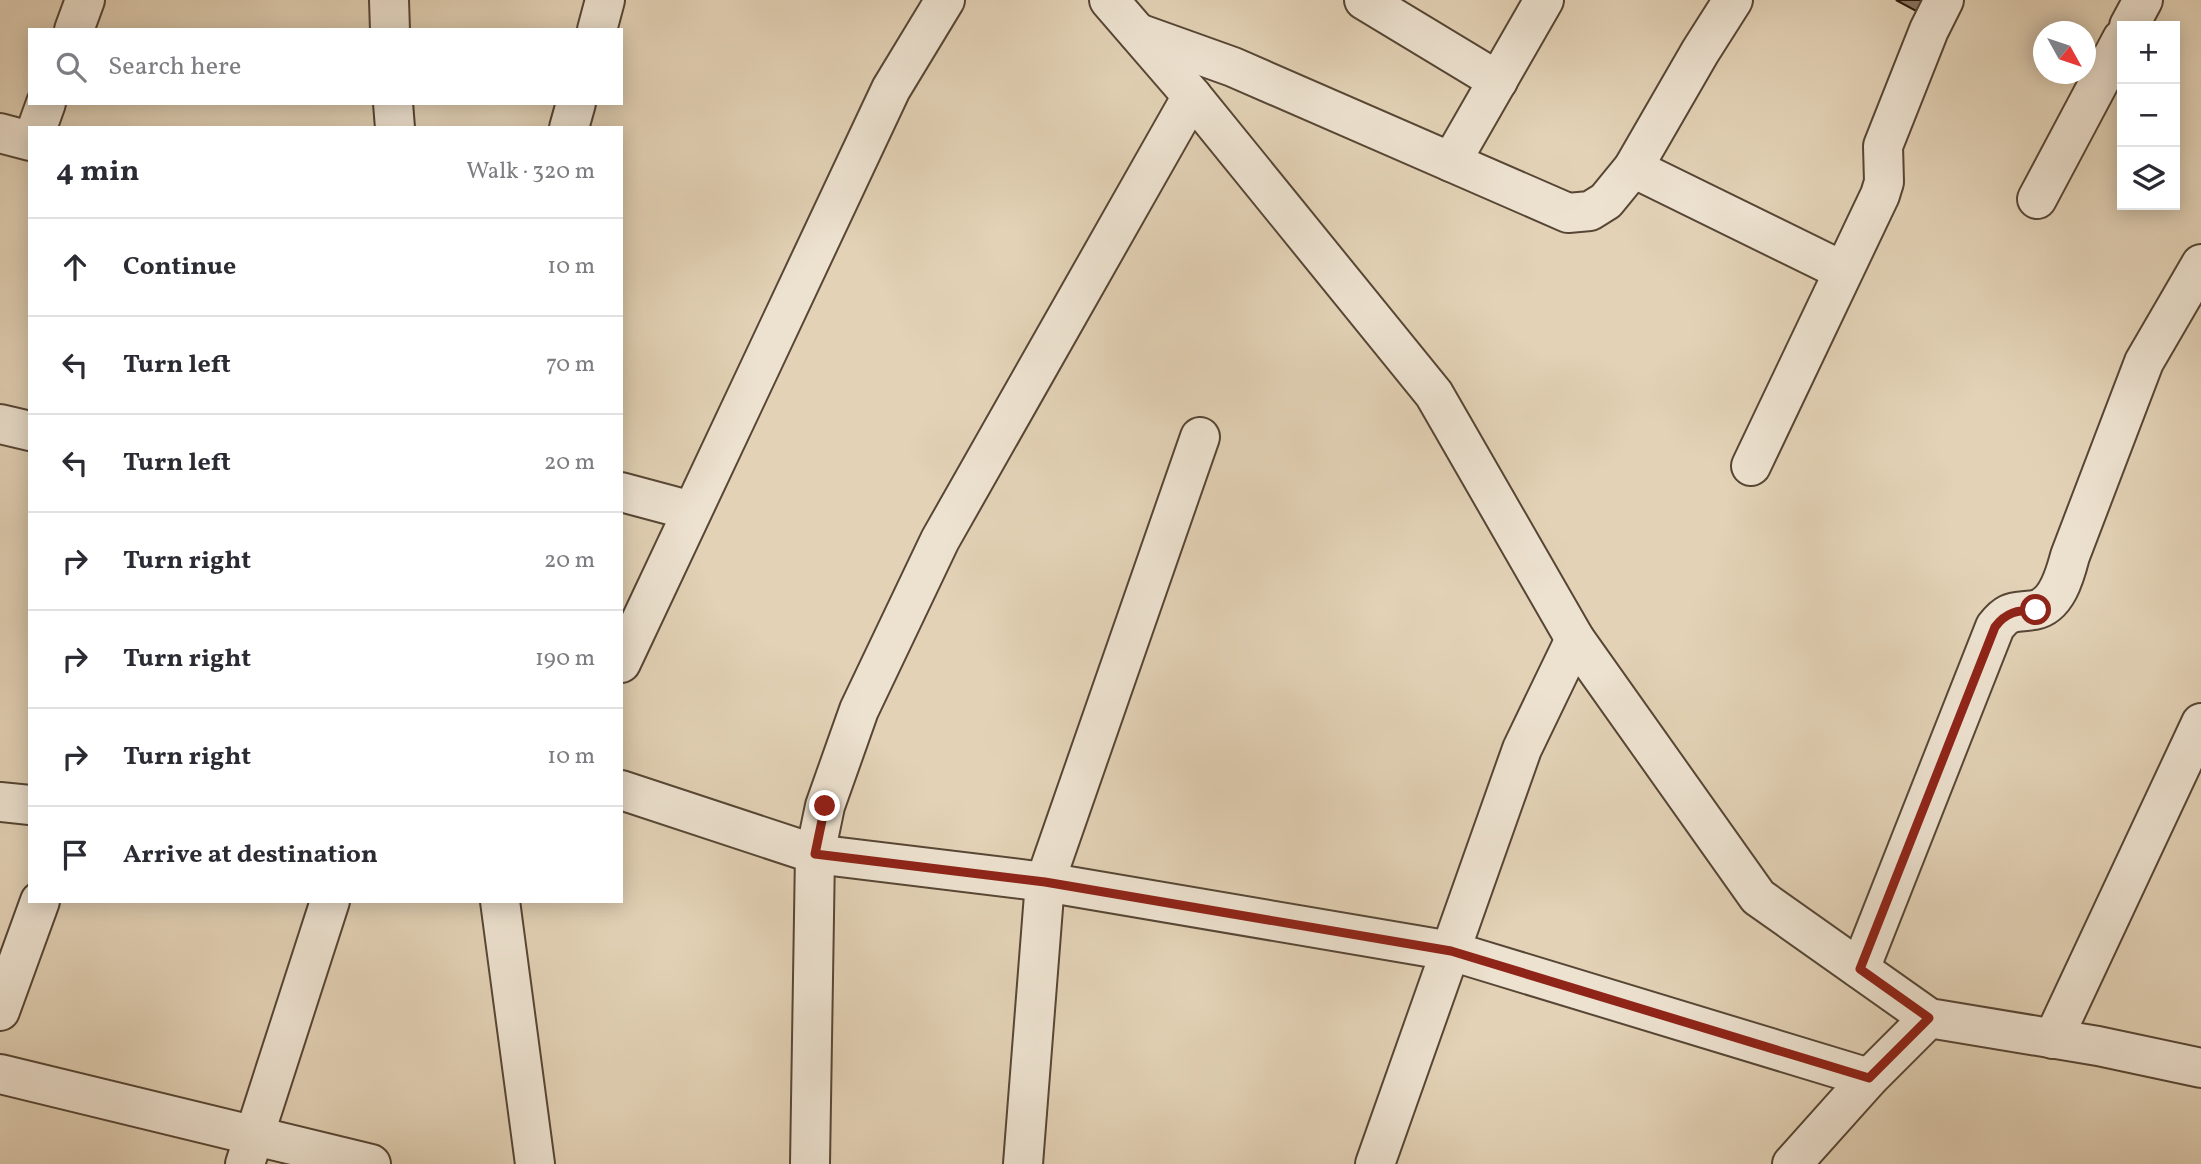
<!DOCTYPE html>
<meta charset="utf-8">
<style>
body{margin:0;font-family:Vollkorn,serif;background:#f7f7f7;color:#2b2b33}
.controls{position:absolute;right:21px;top:21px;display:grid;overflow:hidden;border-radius:0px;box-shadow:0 4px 18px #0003}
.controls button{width:63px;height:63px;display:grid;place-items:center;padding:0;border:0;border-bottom:2px solid #e1e1e2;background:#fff;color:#2b2b33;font:35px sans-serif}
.compass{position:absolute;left:2033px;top:21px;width:63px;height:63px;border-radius:50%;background:#fff;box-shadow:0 4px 18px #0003;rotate:130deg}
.stop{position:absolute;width:21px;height:21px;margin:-16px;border:5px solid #8f2418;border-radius:50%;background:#fff}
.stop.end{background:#8f2418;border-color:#fff;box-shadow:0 2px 7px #0008}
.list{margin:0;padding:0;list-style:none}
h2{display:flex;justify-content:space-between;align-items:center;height:91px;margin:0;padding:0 28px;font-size:30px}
h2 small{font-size:23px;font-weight:400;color:#7c7c81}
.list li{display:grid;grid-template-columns:46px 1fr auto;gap:21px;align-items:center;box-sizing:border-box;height:98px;padding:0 28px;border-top:2px solid #e1e1e2}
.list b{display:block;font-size:26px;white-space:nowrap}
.list em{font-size:23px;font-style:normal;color:#7c7c81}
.icon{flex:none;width:38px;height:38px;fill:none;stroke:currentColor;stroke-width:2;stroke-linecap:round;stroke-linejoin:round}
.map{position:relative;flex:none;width:2201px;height:1164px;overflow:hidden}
.search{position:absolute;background:#fff;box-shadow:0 4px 18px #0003;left:28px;top:28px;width:595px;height:77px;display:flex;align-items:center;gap:18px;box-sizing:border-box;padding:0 24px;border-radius:0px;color:#7c7c81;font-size:26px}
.panel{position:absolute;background:#fff;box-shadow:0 4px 18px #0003;left:28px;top:126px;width:595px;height:777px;border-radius:0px}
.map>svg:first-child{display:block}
.building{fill:#897863;stroke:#28170a;stroke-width:2}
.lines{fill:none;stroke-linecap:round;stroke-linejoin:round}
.minor-casing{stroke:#574635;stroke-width:42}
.minor{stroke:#ede2d0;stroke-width:38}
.route{stroke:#8f2418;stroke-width:9}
</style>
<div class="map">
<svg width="2201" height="1164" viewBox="0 0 2201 1164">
<rect width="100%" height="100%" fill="#e3d2b6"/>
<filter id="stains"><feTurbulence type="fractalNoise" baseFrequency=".00286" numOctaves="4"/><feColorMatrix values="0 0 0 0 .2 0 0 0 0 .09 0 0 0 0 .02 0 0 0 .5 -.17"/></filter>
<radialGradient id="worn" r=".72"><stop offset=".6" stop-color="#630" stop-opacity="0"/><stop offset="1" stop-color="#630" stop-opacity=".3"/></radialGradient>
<!-- building -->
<path class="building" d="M1896,0H1925L1918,12Z"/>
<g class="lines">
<!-- minor casing -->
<g class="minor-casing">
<g id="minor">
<path d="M389,0L390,30"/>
<path d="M1109,0L1192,96L1434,394L1575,639L1758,897L1929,1018L2098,1046L2201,1068"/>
<path d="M1364,0L1498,81"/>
<path d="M2129,26L2143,0"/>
<path d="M74,30L85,0"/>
<path d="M597,30L605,0"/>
<path d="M1138,33L1233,67L1568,213L1590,211L1606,201L1633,168L1700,52L1733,0"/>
<path d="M393,103L395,128"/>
<path d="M37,128L46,103"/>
<path d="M569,128L576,103"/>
<path d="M0,133L30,141"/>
<path d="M1451,162L1544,0"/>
<path d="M1633,168L1843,271"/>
<path d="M2037,199L2122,39"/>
<path d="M0,424L30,431"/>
<path d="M1751,466L1880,195L1884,182L1883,146L1929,30L1944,0"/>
<path d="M621,492L692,511"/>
<path d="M621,663L891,89L945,0"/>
<path d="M621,790L815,854L1045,882L1451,951L1869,1078"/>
<path d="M0,802L30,805"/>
<path d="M500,901L535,1164"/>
<path d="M1860,969L1995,627C2009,609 2014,613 2034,610C2057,606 2065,575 2070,556L2144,362L2201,264"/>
<path d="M0,1011L40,901"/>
<path d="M2053,1039L2201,723"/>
<path d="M0,1074L371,1164"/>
<path d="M245,1164L330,901"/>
<path d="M810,1164L815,854L825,806L859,710L940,540L1192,96"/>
<path d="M1023,1164L1045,882L1200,437"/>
<path d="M1375,1164L1522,749L1575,639"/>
<path d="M1792,1164L1869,1078L1929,1018"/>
</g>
</g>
<!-- minor -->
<use href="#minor" class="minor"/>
</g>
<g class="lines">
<!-- route -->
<path class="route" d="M825,806L815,854L1045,882L1451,951L1869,1078L1929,1018L1860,969L1995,627C2006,612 2018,610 2036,610"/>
</g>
<rect width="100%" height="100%" filter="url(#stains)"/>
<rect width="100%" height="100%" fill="url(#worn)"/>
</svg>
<div class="controls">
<button>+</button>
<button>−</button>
<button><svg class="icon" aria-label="layers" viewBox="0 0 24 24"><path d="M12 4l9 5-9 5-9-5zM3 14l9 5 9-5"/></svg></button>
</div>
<svg class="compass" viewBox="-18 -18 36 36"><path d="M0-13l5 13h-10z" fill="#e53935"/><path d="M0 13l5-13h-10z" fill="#7c7c81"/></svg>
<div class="stop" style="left:2036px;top:610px"></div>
<div class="stop end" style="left:825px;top:806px"></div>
<div class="search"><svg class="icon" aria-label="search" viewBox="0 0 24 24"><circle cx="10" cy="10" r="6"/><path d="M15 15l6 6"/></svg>Search here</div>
<section class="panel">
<h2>4 min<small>Walk · 320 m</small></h2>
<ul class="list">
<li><svg class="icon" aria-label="ahead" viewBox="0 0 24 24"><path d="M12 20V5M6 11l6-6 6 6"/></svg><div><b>Continue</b></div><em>10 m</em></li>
<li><svg class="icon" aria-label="left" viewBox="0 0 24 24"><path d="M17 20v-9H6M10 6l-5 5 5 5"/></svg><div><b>Turn left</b></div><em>70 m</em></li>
<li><svg class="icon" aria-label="left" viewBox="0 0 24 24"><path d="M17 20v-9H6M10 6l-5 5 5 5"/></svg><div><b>Turn left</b></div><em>20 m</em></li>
<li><svg class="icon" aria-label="right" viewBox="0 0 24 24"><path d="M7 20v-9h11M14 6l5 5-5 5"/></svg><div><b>Turn right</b></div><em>20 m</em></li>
<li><svg class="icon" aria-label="right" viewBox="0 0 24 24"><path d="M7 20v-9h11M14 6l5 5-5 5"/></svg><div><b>Turn right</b></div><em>190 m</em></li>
<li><svg class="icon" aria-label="right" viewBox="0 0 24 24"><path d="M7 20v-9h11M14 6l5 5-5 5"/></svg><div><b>Turn right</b></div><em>10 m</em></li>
<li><svg class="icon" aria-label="arrive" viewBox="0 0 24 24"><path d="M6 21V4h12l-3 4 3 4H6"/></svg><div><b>Arrive at destination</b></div></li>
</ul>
</section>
</div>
